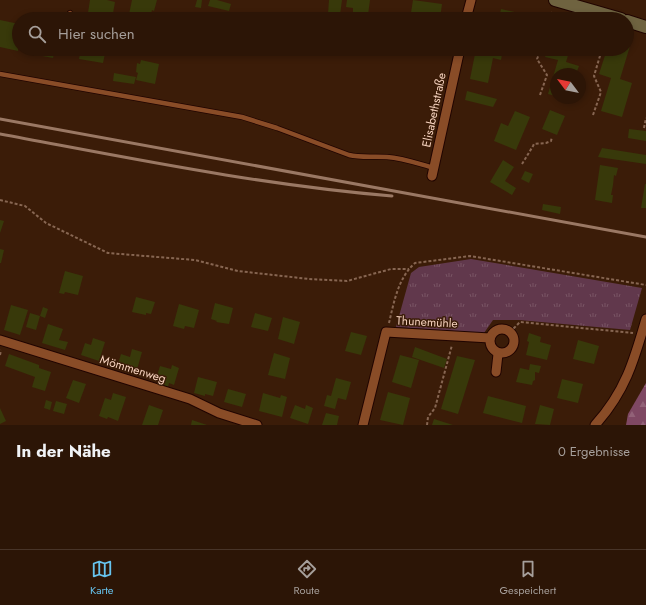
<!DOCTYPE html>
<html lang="de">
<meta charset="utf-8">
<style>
body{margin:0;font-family:Jost,sans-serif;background:#382214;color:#f1f3f6}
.compass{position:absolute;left:550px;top:68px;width:36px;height:36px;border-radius:50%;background:#2c1506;box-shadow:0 2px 6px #0003;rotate:302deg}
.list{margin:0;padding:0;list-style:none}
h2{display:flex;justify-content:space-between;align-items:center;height:52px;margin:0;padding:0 16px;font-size:17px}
h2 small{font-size:13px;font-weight:400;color:#a69f9b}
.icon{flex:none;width:22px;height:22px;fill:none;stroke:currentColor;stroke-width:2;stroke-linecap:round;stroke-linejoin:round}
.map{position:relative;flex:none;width:646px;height:425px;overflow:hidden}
.search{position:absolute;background:#2c1506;box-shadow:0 2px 6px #0003;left:12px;right:12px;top:12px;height:44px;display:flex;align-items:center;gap:10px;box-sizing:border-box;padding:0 14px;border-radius:22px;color:#a69f9b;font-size:15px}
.sheet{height:124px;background:#2c1506}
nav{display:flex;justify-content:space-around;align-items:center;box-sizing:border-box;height:56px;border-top:1px solid #483428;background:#2c1506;font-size:11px;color:#a69f9b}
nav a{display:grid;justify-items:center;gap:2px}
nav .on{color:#67c4ef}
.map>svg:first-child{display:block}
.grass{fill:url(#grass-tufts)}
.forest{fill:url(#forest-firs)}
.building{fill:#38390a}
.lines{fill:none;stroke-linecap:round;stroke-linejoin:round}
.lane-casing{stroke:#200400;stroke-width:6}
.street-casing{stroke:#200400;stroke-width:11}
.secondary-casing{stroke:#200400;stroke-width:14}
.path{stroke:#876652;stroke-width:2;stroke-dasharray:3 2;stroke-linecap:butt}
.lane{stroke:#894c27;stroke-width:4.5}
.street{stroke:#894c27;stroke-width:9}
.secondary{stroke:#6f6340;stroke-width:12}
.rail{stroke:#9a7864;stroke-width:3}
.labels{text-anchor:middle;stroke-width:3;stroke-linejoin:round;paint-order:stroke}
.street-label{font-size:12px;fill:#f7d3bf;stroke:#3b1c08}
</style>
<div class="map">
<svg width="646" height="425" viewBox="0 0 646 425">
<defs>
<pattern id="grass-tufts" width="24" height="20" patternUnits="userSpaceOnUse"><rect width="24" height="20" fill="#61384c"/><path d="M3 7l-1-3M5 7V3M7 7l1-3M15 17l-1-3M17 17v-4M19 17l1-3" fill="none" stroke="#785464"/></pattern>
<pattern id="forest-firs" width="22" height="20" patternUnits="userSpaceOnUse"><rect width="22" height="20" fill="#7f4863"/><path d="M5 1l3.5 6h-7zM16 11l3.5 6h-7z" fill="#926278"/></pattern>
</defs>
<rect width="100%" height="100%" fill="#3b1c08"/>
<!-- grass -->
<path class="grass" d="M471,259L642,288L630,330L519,320H493L484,333L396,327L411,273L419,267Z"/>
<!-- forest -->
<path class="forest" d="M646,383V425H626L628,414Z"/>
<!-- building -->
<g class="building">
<path d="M90,0H107L115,2L112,19H87Z"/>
<path d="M132,0H157L154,11L152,10L150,19H128Z"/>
<path d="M197,0H202L201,8L195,7Z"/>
<path d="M210,0H217L231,4L229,11L208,6Z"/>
<path d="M329,0H342L340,15L328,14Z"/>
<path d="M347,0H370L368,15L362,14L361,19H350L351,12H353V8L346,7Z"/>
<path d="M413,0L442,4L440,19H410Z"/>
<path d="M501,9L519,13L517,19H499Z"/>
<path d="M232,14L251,17L252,15L261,16L260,19H231Z"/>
<path d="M275,15L290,17V19H275Z"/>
<path d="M0,20L19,24L18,51L0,47Z"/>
<path d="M627,45L630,46L620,79L632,83L622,117L601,111L611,78L599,74L607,49H627Z"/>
<path d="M26,49H55L53,58L26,53Z"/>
<path d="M81,49H106L103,63L79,59Z"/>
<path d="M484,49H503L501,60L493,58L488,83L470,79L475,54L483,55Z"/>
<path d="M548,49H570L566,62L579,66L576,74H556V96L548,94L558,60L545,57Z"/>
<path d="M141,60L159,64L155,84L136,80L138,73L136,72L137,63L140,64Z"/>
<path d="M114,73L136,77L134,84L113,81Z"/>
<path d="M467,91L497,99L493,107L465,100Z"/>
<path d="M550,110L565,116L557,135L542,129Z"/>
<path d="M515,111L530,117L516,150L494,141L501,123L508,126Z"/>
<path d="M629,129L646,131V141L628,138Z"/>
<path d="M602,148L646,155V164L598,157Z"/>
<path d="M503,160L514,167L505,181L516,188L512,195L490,182Z"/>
<path d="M600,165L618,168L616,176L614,175L613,185L611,195H613L612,203L595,200Z"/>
<path d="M525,171L533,174L529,183L521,179Z"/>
<path d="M645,184H646V208H641Z"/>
<path d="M543,204L561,207L560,214L542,210Z"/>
<path d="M0,220L4,221L0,233Z"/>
<path d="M0,249L4,250L1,263H0Z"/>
<path d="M65,271L83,276L78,295L65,292L64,294L59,293Z"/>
<path d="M136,297L155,302L151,314L146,313V315L132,312Z"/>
<path d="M215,303L233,308L229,324L216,322L217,321L211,319Z"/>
<path d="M179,304L199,310L194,328L185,326L184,329L173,326Z"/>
<path d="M11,305L28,310L20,335L4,330Z"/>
<path d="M43,307L48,309L45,318L40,316L36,330L26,327L30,313L40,316Z"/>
<path d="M255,313L272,318L268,331L251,327Z"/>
<path d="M283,317L300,322L294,344L278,339Z"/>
<path d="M48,324L63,329L59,340L68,342L65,350L42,343Z"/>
<path d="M351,332L367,336L361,355L345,351Z"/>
<path d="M529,333L541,337L540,342L551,345L547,360L526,355L529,342L527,341Z"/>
<path d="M93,338L105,342L99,361L81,355L85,343L91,345Z"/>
<path d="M578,340L599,346L594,364L573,359Z"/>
<path d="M415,347L447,359L444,368L412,357Z"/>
<path d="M132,349L142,352L136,373L117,367L121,354L130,357Z"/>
<path d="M274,353L290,358L285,379L268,375Z"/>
<path d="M9,354L39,365V368L51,372L45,391L32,387L35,377L5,366Z"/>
<path d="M400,355L419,360L411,388L392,382Z"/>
<path d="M457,356L475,360L458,414L441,409Z"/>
<path d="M530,364L541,366L539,373L535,372V380L533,381L532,385L516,382L520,368L529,370Z"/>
<path d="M172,365L179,368L174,385L169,383L168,387L163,385L164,381L156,379L160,366L171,369Z"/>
<path d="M198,377L217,382L213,396L205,394V396L194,393Z"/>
<path d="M336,378L351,382L346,400L338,398L335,409L324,406L327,395L331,396Z"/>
<path d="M562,379L583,384L578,403L557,398Z"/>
<path d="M73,380L86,384L79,403L66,398Z"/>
<path d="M228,389L246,394L242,407L224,402Z"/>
<path d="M388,392L410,398L403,425L380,420Z"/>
<path d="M113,393L126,397L118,421L108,417L107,419L99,416L105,398L111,400Z"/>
<path d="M263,393L280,398L281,395L287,397L282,417L259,411Z"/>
<path d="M488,396L526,406L522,423L483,413Z"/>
<path d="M46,400L52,402L50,410L44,408Z"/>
<path d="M56,401L67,404L64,414L53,411Z"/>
<path d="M149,405L163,410L158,425H142Z"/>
<path d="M295,405L305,409L306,405L313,408L308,424L290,418Z"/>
<path d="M540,405L554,409L550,425L535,424Z"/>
<path d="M0,408L6,421L0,424Z"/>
<path d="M326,413L339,416L337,425H322Z"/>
<path d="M434,419L453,425H432Z"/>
<path d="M192,420L207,425H191Z"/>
</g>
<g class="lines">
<!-- lane casing -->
<g class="lane-casing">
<g id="lane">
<path d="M70,13L73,19"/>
<path d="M0,74L242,117L277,128L349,155C361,158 374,156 387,157C403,158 419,164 434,168"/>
</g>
</g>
<!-- street casing -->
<g class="street-casing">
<g id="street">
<path d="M466,19L471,0"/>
<path d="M432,176L460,49"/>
<circle cx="502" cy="341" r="12"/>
<path d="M0,340L190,399L219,413L257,425"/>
<path d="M496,372L498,354"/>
<path d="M363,425L386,332L490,338"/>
<path d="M595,425C625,392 634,361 646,319"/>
</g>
</g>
<!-- secondary casing -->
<g class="secondary-casing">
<g id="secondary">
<path d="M555,0L621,19"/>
<path d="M627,21L646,27"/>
</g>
</g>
<!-- path -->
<g class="path">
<path d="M550,19L552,12"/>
<path d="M540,95L547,75L537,59L541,49"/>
<path d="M593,115L601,92L594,76L602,49"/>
<path d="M644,128L646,118"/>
<path d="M522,164L533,146L534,144L546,143L551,141L552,137"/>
<path d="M0,200L25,206L46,223L108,253L195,260L238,271L309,279L347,281L391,269H409"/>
<path d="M389,323C394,302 398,278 415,263L470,256L646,285"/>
<path d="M510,332L520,322L633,333"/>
<path d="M0,355L1,350"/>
<path d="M427,425L428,417L435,408L452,345"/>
</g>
<!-- lane -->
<use href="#lane" class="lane"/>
<!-- street -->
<use href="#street" class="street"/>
<!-- secondary -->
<use href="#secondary" class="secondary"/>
<!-- rail -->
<g class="rail">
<path d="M0,119L646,237"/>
<path d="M0,134C130,158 260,185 392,196"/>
</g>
</g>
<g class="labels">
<!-- street labels -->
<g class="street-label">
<text transform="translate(434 110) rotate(-78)" y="4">Elisabethstraße</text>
<text transform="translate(427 322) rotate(3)" y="4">Thunemühle</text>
<text transform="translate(133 369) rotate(17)" y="4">Mömmenweg</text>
</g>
</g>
</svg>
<svg class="compass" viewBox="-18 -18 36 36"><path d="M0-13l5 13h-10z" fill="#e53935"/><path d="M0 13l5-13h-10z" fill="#a69f9b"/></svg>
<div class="search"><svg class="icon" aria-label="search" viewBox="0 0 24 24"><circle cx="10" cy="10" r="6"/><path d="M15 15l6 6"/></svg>Hier suchen</div>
</div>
<section class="sheet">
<h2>In der Nähe<small>0 Ergebnisse</small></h2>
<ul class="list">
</ul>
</section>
<nav>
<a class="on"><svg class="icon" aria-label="map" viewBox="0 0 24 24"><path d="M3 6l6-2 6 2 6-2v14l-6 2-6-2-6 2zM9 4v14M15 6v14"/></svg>Karte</a>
<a><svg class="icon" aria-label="directions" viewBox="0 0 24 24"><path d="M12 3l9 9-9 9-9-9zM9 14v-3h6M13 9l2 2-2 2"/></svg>Route</a>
<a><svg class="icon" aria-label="saved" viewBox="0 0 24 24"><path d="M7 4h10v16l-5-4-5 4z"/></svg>Gespeichert</a>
</nav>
